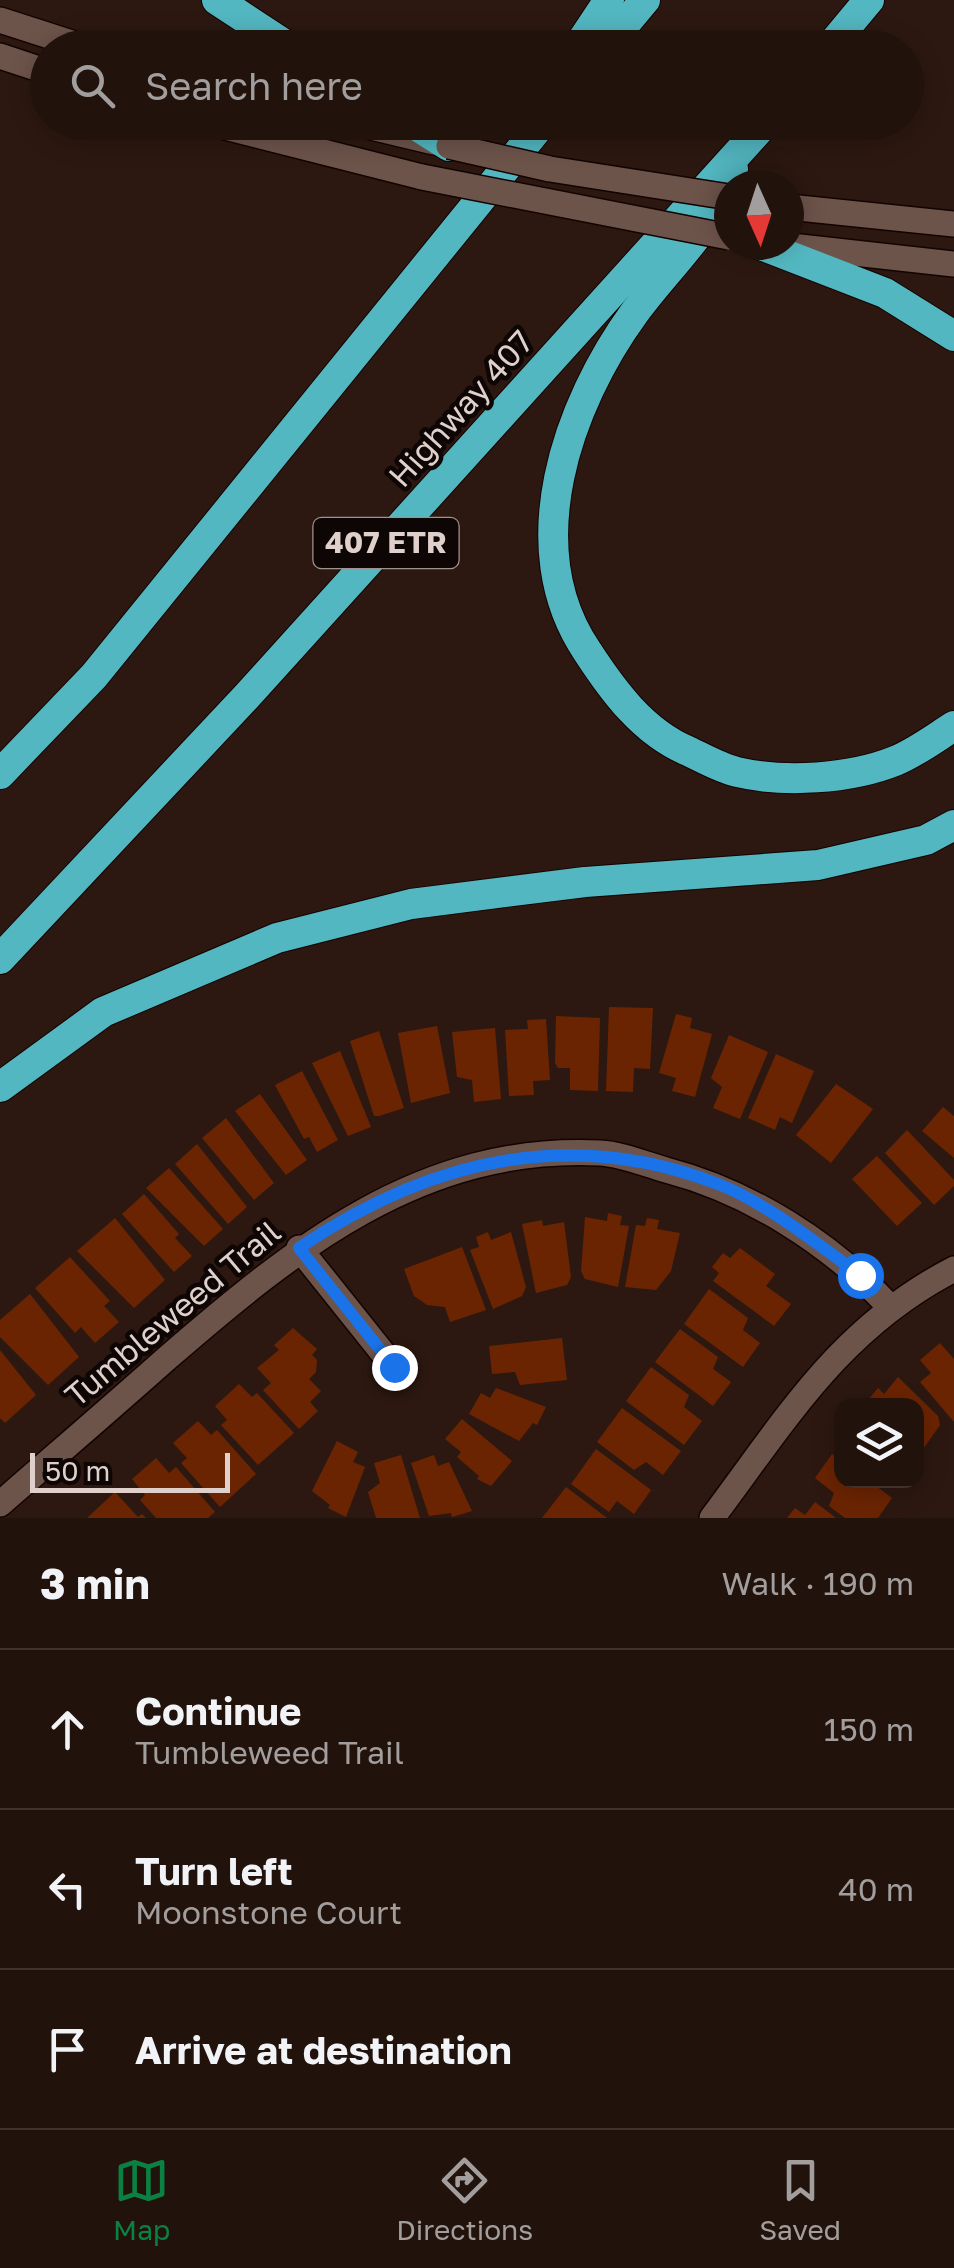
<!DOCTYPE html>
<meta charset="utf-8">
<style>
body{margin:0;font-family:"Golos Text",sans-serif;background:#2d201a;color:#f1f3f6}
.controls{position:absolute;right:30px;bottom:30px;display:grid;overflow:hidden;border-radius:20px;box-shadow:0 5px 25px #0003}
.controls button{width:90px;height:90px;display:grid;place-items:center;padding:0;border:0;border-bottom:2px solid #3e322d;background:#21120c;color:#f1f3f6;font:50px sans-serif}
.compass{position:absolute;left:714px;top:170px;width:90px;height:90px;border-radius:50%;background:#21120c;box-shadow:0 5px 25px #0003;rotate:177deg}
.scale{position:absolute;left:30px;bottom:25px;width:200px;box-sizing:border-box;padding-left:10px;border:5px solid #dfd0cb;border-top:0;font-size:28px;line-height:35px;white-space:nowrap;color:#dfd0cb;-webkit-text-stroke:8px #0e0604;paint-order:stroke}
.stop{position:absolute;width:30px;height:30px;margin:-22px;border:8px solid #1a73e8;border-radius:50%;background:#fff}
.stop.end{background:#1a73e8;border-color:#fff;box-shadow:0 2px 10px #0008}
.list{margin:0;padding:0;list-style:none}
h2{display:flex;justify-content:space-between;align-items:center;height:130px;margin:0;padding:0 40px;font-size:42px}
h2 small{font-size:32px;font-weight:400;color:#a29e9d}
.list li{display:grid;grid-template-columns:65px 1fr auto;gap:30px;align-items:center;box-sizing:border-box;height:160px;padding:0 40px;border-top:2px solid #3e322d}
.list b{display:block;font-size:38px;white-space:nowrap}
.list p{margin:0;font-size:32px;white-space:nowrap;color:#a29e9d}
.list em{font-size:32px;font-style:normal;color:#a29e9d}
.icon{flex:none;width:55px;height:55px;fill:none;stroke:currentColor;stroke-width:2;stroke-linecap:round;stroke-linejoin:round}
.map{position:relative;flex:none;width:954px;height:1518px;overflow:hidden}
.search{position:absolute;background:#21120c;box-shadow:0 5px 25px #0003;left:30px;right:30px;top:30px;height:110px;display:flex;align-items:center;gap:25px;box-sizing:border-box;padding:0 35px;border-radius:55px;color:#a29e9d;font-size:38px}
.sheet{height:610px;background:#21120c}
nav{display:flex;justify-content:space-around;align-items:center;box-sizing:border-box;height:140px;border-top:2px solid #3e322d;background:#21120c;font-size:28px;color:#a29e9d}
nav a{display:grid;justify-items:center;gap:5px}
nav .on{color:#0b8043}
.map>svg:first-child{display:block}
.building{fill:#6b2402}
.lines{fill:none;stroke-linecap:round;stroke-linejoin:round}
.minor-casing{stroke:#130301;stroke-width:28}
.secondary-casing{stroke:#130301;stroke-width:28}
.motorway-casing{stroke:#130301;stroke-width:32}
.minor{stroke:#6d544b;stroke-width:25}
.secondary{stroke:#6d544b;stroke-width:25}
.motorway{stroke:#53b7c1;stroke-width:30}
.secondary-bridge-casing{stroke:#130301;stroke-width:28;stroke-linecap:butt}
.secondary-bridge{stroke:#6d544b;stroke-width:25}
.route{stroke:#1a73e8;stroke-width:12}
.labels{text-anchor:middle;stroke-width:9;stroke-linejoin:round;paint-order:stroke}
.shield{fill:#0e0604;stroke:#a0938f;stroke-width:2.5}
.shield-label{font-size:30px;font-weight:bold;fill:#dfd0cb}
.street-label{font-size:32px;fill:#dfd0cb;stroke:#0e0604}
</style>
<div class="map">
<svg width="954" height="1518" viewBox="0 0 954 1518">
<rect width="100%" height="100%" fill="#2c1810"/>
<!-- building -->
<g class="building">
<path d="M609,1007L653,1008L650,1069L634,1068L633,1092L606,1091Z"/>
<path d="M676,1014L692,1018L690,1028L712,1034L695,1097L672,1091L676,1078L659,1073Z"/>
<path d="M556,1016L600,1018L598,1091L570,1090V1068H558L555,1063Z"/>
<path d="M546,1019L550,1080L533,1081L534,1095L509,1096L505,1030L528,1029L527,1020Z"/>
<path d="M437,1026L450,1093L411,1103L398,1033Z"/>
<path d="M495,1028L501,1099L474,1102L472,1080L457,1077L452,1032Z"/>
<path d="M379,1031L404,1108L379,1116H374L350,1041Z"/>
<path d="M729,1035L768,1052L740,1119L713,1108L722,1087L711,1078Z"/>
<path d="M340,1051L371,1127L348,1136L312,1063Z"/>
<path d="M776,1054L814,1071L792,1123L780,1117L775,1130L748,1118Z"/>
<path d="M302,1071L338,1140L317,1152L309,1137L304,1139L275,1085Z"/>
<path d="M836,1084L873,1109L831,1163L796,1135Z"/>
<path d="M260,1094L307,1160L286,1175L235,1111Z"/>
<path d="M943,1107L954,1116V1158L922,1131Z"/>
<path d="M226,1118L274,1183L254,1200L202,1138Z"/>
<path d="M907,1130L954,1180V1186L934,1205L885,1153Z"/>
<path d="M197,1144L247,1207L228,1224L175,1164Z"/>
<path d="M877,1156L922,1203L897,1226L852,1179Z"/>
<path d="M169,1168L223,1229L204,1246L146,1188Z"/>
<path d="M144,1194L179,1234L175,1238L192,1256L174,1272L122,1214Z"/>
<path d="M608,1213L622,1216L620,1225L629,1226L618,1287L585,1279L581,1271L585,1217L607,1221Z"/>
<path d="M115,1218L165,1280L134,1308L77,1251Z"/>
<path d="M647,1218L659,1220L657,1229L680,1233L671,1271L656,1290L625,1287L636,1225L645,1226Z"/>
<path d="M542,1220L543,1226L564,1222L571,1277L567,1285L536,1293L522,1224Z"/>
<path d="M488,1232L491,1240L511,1232L526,1287L522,1296L493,1309L470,1250L479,1247L476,1237Z"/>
<path d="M462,1247L486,1310L450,1322L445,1307L427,1305L414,1296L404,1269Z"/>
<path d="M740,1248L775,1274L766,1286L791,1304L774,1326L713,1281L719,1273L712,1267L723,1253L730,1258Z"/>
<path d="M70,1257L110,1301L104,1306L119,1322L95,1343L81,1327L75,1333L35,1288Z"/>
<path d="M709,1289L748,1318L743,1330L760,1343L743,1367L684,1324Z"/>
<path d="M30,1294L79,1357L48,1385L0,1337V1320Z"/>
<path d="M293,1328L317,1349L312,1355L317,1360L316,1372L309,1379L321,1391L310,1402L318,1411L299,1429L263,1390L271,1383L257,1368L279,1350L274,1345Z"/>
<path d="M680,1329L718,1357L713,1369L731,1382L713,1406L655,1362Z"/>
<path d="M562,1338L567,1380L520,1385L515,1372L492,1374L489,1346Z"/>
<path d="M940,1343L954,1359V1422L920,1382L931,1373L920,1360Z"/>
<path d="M0,1350L36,1395L5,1423L0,1418Z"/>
<path d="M651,1367L689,1395L684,1407L702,1421L684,1445L626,1401Z"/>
<path d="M898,1377L938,1416L940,1425L921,1452L916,1449V1406H877L869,1399L878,1388L884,1394Z"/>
<path d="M239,1384L252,1397L257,1393L294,1433L258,1465L221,1425L227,1420L215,1406Z"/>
<path d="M496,1388L546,1407L537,1425L533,1423L519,1441L469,1414L481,1393L490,1398Z"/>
<path d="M622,1408L681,1451L663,1475L646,1462L634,1470L597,1442Z"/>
<path d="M462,1419L512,1461L491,1486L477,1479L479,1476L457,1457L461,1452L445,1439Z"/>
<path d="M198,1421L211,1435L217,1430L256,1474L220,1507L181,1463L187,1458L173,1443Z"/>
<path d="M337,1441L358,1452L353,1462L365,1467L346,1517L328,1508L330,1505L312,1491Z"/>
<path d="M596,1449L651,1490L634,1514L617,1501L609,1512L571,1484Z"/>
<path d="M832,1454L842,1461V1480H868L892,1498L878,1518H845L829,1506L834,1493L815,1478Z"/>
<path d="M401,1455L420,1518H376L368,1492L380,1483L374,1463Z"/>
<path d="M434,1455L438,1466L449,1462L472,1511L452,1517L451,1513L429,1516L411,1463Z"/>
<path d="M156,1458L169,1473L176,1467L215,1512L208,1518H156L140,1500L145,1495L132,1479Z"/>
<path d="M566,1487L607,1518H542Z"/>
<path d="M115,1492L138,1517L142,1514L146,1518H87Z"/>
<path d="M815,1502L836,1518H787L795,1508L805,1515Z"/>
</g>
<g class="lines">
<!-- minor casing -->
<g class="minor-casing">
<g id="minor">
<path d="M299,1248L394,1367"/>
<path d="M0,1504C55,1456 111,1408 166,1359C293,1249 421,1144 600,1153C621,1154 645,1164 666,1170C750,1192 830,1243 890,1307"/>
<path d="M712,1518C787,1418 840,1328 954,1269"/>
</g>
</g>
<!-- secondary casing -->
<g class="secondary-casing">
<g id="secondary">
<path d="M0,20L87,48"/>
<path d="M0,56L48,72"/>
<path d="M205,122L422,177"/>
<path d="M350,122L434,142"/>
<path d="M789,207L954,224"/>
<path d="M782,245L954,264"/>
</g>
</g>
<!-- motorway casing -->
<g class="motorway-casing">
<g id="motorway">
<path d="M217,0L290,48"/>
<path d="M577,48L609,0"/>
<path d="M605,48L645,0"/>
<path d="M829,48L869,0"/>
<path d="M411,122L449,146"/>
<path d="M733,169C712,230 673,261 635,312C567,405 517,547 587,651C613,691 643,732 688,751C703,758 720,768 737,772C784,783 850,779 895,761C915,753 935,738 954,726"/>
<path d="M761,245L885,293L954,336"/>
<path d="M0,774L94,676L543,122"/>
<path d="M0,959L247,696L766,122"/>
<path d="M0,1087L103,1012L277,938L411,904L585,882L818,865L926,840L954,825"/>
</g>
</g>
<!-- minor -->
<use href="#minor" class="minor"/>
<!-- secondary -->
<use href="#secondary" class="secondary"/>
<!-- motorway -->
<use href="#motorway" class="motorway"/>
<!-- secondary-bridge casing -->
<g class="secondary-bridge-casing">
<g id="secondary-bridge">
<path d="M449,146L550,169L729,197"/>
<path d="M422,177L729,237"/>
</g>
</g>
<!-- secondary-bridge -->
<use href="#secondary-bridge" class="secondary-bridge"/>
</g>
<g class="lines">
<!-- route -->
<path class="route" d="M394,1367L299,1248C429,1160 569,1126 718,1184C765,1202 819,1245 860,1275"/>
</g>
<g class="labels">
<!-- shield labels -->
<rect class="shield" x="313.5" y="518" width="145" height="50" rx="8"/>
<g class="shield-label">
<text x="386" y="553">407 ETR</text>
</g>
<!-- street labels -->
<g class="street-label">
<text transform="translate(461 409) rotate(-48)" y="11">Highway 407</text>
<text transform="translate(173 1314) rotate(-40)" y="11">Tumbleweed Trail</text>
</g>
</g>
</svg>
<div class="controls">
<button><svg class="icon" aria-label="layers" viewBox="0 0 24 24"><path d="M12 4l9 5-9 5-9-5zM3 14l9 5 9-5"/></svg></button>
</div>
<svg class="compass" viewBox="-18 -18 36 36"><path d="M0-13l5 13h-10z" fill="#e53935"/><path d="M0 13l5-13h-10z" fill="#a29e9d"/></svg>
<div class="scale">50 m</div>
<div class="stop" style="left:860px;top:1275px"></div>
<div class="stop end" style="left:394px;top:1367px"></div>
<div class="search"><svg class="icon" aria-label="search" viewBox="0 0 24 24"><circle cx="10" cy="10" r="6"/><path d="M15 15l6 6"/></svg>Search here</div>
</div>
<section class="sheet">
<h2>3 min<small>Walk · 190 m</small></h2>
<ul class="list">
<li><svg class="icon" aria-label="ahead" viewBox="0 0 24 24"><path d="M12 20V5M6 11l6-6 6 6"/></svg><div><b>Continue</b><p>Tumbleweed Trail</p></div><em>150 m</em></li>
<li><svg class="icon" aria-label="left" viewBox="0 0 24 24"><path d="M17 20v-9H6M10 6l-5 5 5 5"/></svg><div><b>Turn left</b><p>Moonstone Court</p></div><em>40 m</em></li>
<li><svg class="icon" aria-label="arrive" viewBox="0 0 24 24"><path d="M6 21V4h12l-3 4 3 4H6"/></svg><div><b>Arrive at destination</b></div></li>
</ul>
</section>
<nav>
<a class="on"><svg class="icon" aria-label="map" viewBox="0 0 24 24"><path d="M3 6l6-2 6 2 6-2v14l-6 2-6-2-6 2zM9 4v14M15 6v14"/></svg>Map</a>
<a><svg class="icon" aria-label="directions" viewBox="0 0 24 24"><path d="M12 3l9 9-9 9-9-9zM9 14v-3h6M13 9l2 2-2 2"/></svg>Directions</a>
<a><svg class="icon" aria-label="saved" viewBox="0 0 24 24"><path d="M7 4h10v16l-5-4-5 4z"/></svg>Saved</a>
</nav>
